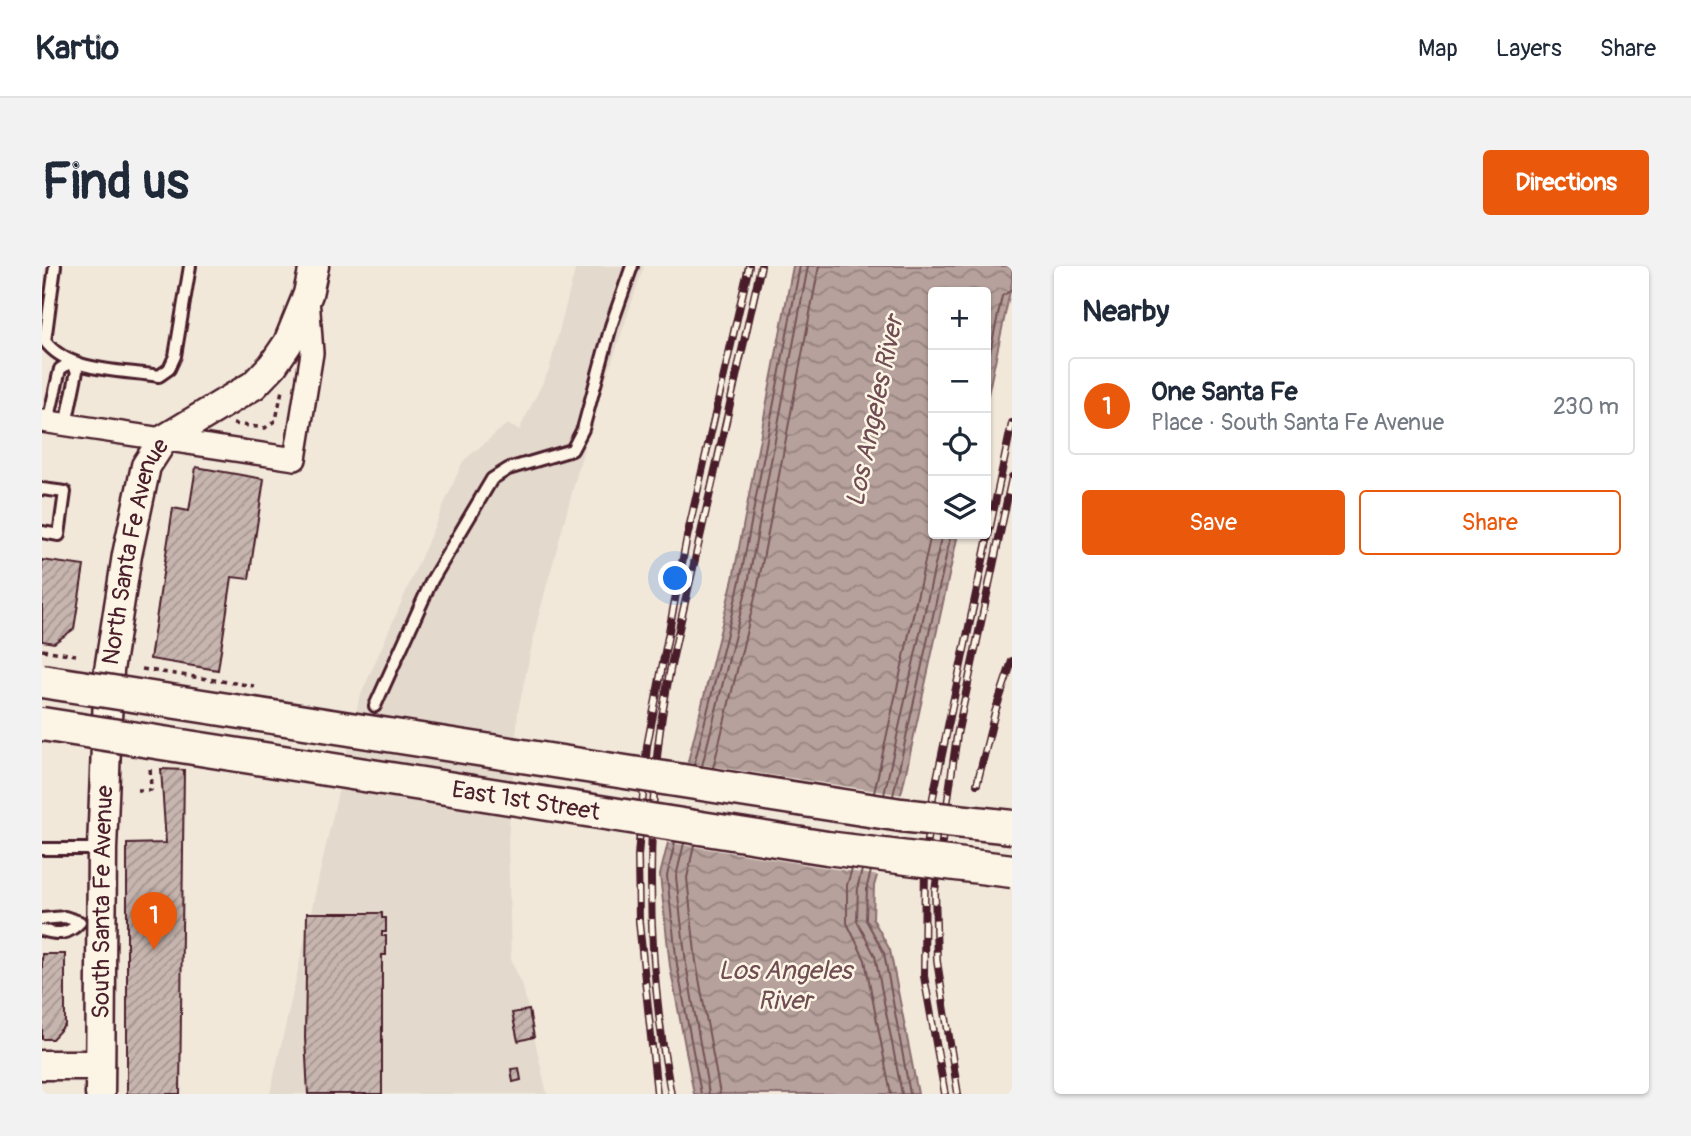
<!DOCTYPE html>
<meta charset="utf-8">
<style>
body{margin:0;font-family:Pangolin,sans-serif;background:#f2f2f3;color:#1f2937}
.controls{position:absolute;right:21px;top:21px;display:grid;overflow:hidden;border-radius:7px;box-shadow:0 2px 5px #0004}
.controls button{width:63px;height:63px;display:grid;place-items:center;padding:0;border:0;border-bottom:2px solid #e0e1e3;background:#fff;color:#1f2937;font:35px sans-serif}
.you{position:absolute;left:634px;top:313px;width:24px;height:24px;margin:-18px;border:5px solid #fff;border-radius:50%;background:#1a73e8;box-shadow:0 0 0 10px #1a73e833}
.badge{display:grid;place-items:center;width:46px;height:46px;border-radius:50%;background:#ea580c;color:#fff;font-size:23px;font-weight:700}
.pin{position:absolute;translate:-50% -58px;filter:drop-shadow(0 2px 4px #0008)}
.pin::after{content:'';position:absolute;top:37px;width:24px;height:21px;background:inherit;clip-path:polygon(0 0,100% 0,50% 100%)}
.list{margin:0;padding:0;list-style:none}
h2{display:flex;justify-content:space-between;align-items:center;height:91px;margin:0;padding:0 28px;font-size:30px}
h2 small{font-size:23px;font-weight:400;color:#747a83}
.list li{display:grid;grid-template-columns:46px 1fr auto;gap:21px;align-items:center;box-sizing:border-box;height:98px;margin:0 14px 14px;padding:0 14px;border:2px solid #e0e1e3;border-radius:7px}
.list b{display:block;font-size:26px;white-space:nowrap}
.list p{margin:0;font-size:23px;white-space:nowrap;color:#747a83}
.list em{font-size:23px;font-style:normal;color:#747a83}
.actions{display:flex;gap:14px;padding:21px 28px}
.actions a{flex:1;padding:16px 0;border:2px solid #ea580c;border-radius:7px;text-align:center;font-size:24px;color:#ea580c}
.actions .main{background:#ea580c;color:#fff}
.icon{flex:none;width:38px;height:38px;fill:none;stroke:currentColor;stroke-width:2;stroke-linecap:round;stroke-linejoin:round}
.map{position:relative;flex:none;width:970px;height:828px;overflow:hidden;border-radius:7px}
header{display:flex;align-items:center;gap:42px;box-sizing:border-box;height:98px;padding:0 35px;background:#fff;border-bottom:2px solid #e0e1e3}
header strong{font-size:33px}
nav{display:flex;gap:38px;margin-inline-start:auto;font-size:24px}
.intro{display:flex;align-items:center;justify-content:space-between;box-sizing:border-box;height:168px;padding:0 42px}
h1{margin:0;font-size:49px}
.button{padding:18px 32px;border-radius:7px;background:#ea580c;color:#fff;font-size:24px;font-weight:700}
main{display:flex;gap:42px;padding:0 42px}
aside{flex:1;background:#fff;border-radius:7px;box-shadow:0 2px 5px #0004}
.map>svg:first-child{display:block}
.built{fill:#e4d9cd}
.water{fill:url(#water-waves);stroke:#8b6d6f;stroke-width:2}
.pier{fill:#f1e8da}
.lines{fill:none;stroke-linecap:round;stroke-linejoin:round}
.shore{stroke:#755358;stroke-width:2}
.building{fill:url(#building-hatch);stroke:#4a1f2b;stroke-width:2}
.service-casing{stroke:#4a1f2b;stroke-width:16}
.minor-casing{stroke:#4a1f2b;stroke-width:26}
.tertiary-casing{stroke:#4a1f2b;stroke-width:33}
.path{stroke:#4a1f2b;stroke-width:3.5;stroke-dasharray:5 5;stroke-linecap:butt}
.service{stroke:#fcf5e5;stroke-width:10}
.minor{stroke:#fcf5e5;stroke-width:21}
.tertiary{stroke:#fcf5e5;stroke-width:28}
.tram{stroke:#4a1f2b;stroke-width:2}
.rail-casing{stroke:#4a1f2b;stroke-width:8}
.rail{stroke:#fcf5e5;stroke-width:5;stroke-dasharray:16;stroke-linecap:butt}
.secondary-bridge-casing{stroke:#4a1f2b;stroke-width:37;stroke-linecap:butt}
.secondary-bridge{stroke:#fcf5e5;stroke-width:32}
.labels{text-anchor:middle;stroke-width:5;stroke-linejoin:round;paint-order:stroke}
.street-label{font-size:24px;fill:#4a1f2b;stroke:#fcf5e5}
.water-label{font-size:26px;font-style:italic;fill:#704c53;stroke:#fcf5e5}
</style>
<header>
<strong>Kartio</strong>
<nav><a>Map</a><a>Layers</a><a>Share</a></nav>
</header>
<div class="intro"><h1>Find us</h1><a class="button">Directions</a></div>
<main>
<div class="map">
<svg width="970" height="828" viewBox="0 0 970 828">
<defs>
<pattern id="water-waves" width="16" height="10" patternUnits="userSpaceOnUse" patternTransform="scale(1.75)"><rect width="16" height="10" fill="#b6a19c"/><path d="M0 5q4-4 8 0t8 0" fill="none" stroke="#96837f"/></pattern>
<pattern id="building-hatch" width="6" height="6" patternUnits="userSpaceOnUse" patternTransform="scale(1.75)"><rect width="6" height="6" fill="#c7b6af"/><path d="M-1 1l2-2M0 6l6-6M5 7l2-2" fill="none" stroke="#a4938f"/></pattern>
</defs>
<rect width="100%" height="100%" fill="#f1e8da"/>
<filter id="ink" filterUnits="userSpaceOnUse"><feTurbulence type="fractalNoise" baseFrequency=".0143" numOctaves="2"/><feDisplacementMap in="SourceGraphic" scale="14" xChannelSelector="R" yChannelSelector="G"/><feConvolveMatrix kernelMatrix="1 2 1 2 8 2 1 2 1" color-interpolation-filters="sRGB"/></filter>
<g filter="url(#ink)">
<!-- built -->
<path class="built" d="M534,0H602L547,164L495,356L476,445L466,574L469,693L482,725L505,828H228L317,433L421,195L465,158L477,164L507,104Z"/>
<!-- water -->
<path class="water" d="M751,0H970V16L944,138V26H891V268H916L861,520L832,620L831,653L848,684L876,828H652L628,700L618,609L691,313Z"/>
<!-- pier -->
<path class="pier" d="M642,496L862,529L838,610L622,576Z"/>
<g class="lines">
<!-- shore -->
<g class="shore">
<path d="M944,105L960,30L970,24"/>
<path d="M652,499L698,315L758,0"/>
<path d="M660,500L706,317L766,0"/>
<path d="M671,502L716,319L777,0"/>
<path d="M832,527L891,259"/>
<path d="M842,529L900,268"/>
<path d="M851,530L909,268"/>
<path d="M633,576L625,610L635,699L659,828"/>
<path d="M642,577L634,611L644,698L667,828"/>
<path d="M652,579L645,612L654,696L678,828"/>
<path d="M810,603L805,619V657L823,694L849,828"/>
<path d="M820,604L816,619L815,655L833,690L860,828"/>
<path d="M829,605L825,620L824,654L842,687L868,828"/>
</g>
</g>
<!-- building -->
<g class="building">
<path d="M154,201L222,213L207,313L190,311L176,404L108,393L131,242L147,245Z"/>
<path d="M0,294L42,300L32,363L12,377L0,375Z"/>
<path d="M119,503L142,504L138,828H85V578L124,577Z"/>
<path d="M265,647H340V652H344V666H340V670H344V689H340V828H266L263,772Z"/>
<path d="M0,688H23V759L10,773H0Z"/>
<path d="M487,744L492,771L476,775L470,747Z"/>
<path d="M477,802L479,814L471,816L469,803Z"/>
</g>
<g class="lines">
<!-- service casing -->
<g class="service-casing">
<g id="service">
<path d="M13,0L3,75C26,107 82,104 117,110L127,103L133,90L148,0"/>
<path d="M6,156L18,103L29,96"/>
<path d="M24,159L35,105L29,96"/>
<path d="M0,223L23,226L17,269L0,266"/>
<path d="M333,440L390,314L450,213L466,203L530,184L541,163L569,60L590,0"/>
<path d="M0,583H60"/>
<path d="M0,653L23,651L38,656C26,669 16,669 0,664"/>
</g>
</g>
<!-- minor casing -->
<g class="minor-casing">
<path id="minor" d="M0,155L253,193L270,87L266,32"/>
</g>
<!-- tertiary casing -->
<g class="tertiary-casing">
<g id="tertiary">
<path d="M0,799H58"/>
<path id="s1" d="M58,828L60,583L67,404L85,289L104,200L121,174L212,119L231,99L246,77L266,28L272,0"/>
</g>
</g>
<!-- path -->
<g class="path">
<path d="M191,158L223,162L234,154L240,124"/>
<path d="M0,384L34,389"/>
<path d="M100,403L212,420"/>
<path d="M95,524H109L108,499"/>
</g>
<!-- service -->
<use href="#service" class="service"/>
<!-- minor -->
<use href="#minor" class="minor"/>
<!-- tertiary -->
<use href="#tertiary" class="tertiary"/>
<!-- tram -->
<g class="tram">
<path d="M0,430L821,559L970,577"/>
<path d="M0,442L808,570L970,589"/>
</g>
<!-- rail casing -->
<g class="rail-casing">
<g id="rail">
<path d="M935,518L953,446L970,395"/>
<path d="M615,828L597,656L596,590L605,480L645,271L707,0"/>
<path d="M629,828C608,717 604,603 615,491C621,424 639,355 654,289C676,193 697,96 719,0"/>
<path d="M903,828L882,710L883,588L891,531L970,157"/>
<path d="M916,828L895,695L893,625L915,469L970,211"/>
</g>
</g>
<!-- rail -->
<use href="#rail" class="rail"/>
<!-- secondary-bridge casing -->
<g class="secondary-bridge-casing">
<g id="secondary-bridge">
<path d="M0,415L859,549L970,561"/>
<path id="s2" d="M0,458L785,582L970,605"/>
</g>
</g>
<!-- secondary-bridge -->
<use href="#secondary-bridge" class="secondary-bridge"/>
</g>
</g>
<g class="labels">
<!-- street labels -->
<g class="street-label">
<text dy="8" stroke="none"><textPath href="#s1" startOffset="546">North Santa Fe Avenue</textPath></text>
<text dy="8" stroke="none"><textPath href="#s2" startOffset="490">East 1st Street</textPath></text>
<text dy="8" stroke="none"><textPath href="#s1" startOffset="192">South Santa Fe Avenue</textPath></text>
</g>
<!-- water labels -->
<g class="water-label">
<text transform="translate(832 145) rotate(-78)" y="9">Los Angeles River</text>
<text x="743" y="713">Los Angeles<tspan x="743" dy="30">River</tspan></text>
</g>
</g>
</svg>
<div class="controls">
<button>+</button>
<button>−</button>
<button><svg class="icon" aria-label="locate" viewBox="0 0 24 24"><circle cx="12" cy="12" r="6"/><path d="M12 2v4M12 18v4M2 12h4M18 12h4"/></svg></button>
<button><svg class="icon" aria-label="layers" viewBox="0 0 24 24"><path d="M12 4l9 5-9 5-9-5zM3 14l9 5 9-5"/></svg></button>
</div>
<div class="you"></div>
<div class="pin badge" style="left:112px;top:684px">1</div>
</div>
<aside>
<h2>Nearby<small></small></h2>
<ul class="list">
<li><span class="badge">1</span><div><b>One Santa Fe</b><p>Place · South Santa Fe Avenue</p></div><em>230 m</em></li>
</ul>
<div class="actions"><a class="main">Save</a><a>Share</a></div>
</aside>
</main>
